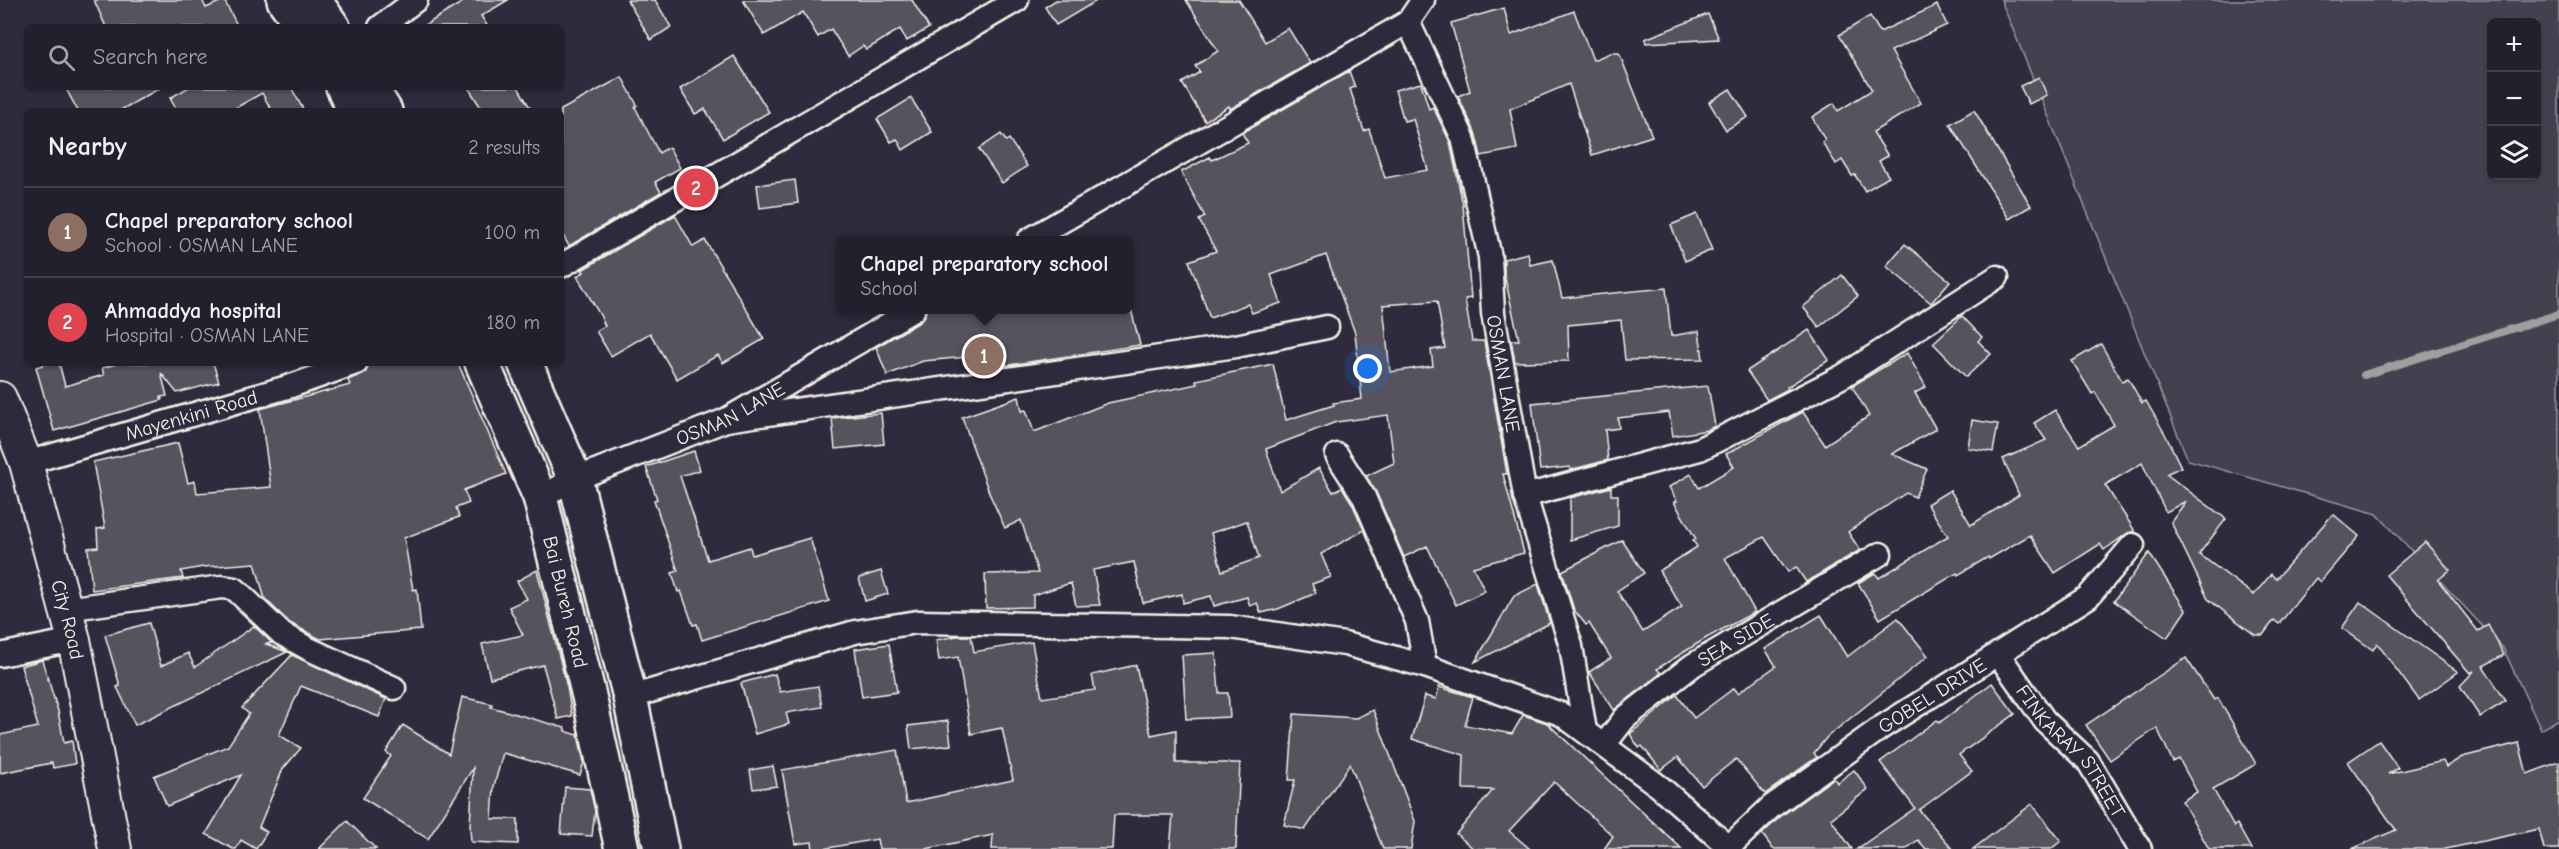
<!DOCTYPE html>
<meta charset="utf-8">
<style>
body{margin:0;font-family:"Comic Neue",sans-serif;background:#2f2d3a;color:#f1f3f6}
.controls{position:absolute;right:18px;top:18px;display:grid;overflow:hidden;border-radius:9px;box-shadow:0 2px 4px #0004}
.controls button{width:54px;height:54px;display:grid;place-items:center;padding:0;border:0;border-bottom:2px solid #403e4a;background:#23202e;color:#f1f3f6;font:30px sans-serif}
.you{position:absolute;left:1368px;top:369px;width:21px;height:21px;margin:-15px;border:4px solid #fff;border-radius:50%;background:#1a73e8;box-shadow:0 0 0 9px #1a73e833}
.badge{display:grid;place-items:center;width:39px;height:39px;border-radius:50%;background:#ff9aa2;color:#fff;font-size:20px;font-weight:700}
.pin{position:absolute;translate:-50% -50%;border:3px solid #fff;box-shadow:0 2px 6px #0006}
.popup{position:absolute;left:836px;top:236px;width:297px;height:78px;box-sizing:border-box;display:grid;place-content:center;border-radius:9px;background:#23202e;filter:drop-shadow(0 2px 4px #0005);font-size:20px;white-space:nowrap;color:#a3a3aa}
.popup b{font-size:22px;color:#f1f3f6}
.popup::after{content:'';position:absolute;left:50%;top:100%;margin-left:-12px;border:12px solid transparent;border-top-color:#23202e}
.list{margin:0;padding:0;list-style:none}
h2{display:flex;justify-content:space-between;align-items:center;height:78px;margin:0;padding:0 24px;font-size:26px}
h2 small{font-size:20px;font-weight:400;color:#a3a3aa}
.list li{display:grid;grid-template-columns:39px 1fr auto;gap:18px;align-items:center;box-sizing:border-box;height:90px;padding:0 24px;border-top:2px solid #403e4a}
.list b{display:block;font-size:22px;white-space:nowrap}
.list p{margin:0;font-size:20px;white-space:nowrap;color:#a3a3aa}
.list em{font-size:20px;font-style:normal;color:#a3a3aa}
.icon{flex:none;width:33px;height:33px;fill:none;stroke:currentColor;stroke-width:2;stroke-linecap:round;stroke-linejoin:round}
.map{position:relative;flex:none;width:2559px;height:849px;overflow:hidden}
.search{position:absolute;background:#23202e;box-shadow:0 2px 4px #0004;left:24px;top:24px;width:540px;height:66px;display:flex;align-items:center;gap:15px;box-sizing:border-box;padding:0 21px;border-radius:9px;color:#a3a3aa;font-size:22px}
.panel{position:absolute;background:#23202e;box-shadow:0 2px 4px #0004;left:24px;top:108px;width:540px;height:258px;border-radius:9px}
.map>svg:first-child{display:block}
.green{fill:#454050;stroke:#9c989c;stroke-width:1.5;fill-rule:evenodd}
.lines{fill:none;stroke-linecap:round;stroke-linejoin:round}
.stream{stroke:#a19ea0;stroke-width:8}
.building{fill:#56525f;stroke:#f4f1e8;stroke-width:1.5;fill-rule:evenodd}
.street-casing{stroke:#f4f1e8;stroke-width:27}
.secondary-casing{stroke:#f4f1e8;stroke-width:36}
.highway-casing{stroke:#f4f1e8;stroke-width:38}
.street{stroke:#2f2a3d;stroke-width:22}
.secondary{stroke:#2f2a3d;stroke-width:32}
.highway{stroke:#2f2a3d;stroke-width:33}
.labels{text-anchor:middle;stroke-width:6;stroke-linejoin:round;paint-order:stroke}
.street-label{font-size:20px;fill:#f4f1e8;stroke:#2f2a3d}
</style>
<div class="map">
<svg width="2559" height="849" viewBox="0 0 2559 849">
<rect width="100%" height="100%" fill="#2f2a3d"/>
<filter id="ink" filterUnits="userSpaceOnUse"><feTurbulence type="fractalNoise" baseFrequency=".0167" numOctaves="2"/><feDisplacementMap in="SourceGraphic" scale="12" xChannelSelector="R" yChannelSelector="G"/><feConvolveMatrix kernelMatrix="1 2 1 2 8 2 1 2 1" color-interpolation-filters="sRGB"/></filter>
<g filter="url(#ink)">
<!-- green -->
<path class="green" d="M2001,0H2559V719L2541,730L2503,648L2377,514L2188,460ZM2492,22H2536V176H2492Z"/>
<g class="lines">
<!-- stream -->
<path class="stream" d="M2364,375L2559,314"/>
</g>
<!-- building -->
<g class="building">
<path d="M94,0H202L206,8L224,0L238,27H106Z"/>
<path d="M466,0H508L481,16L488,27H422Z"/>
<path d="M627,0H655L671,27L651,40Z"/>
<path d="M743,0H912L929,28L907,41L900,29L866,50L863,46L848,56L831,29L818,37L803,12L764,35Z"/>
<path d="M1056,0H1098L1056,25L1045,7Z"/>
<path d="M1186,0H1239L1265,42L1288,28L1310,63L1230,109L1229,106L1205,121L1182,83L1200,72L1195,66L1218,51Z"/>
<path d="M1937,5L1947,25L1891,51L1921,103L1873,132L1888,156L1879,161L1889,177L1865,191L1855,175L1852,176L1842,160L1836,164L1822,142L1825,140L1812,117L1834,103L1838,111L1872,90L1839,35L1870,16L1880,32Z"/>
<path d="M1504,8L1511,35L1574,11L1593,60L1610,53H1619L1652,136L1592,155L1569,84L1510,109L1517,149L1481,156L1475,132L1458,96L1470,91L1451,23Z"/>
<path d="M1708,14L1719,39L1646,43L1645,39Z"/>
<path d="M734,56L769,112L723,139L705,109L695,114L680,89Z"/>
<path d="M1349,71L1355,87L1350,89L1364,131L1369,129L1385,178L1428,170L1413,119L1404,121L1395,90L1421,83L1429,109L1433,107L1450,142L1463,205L1471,298L1465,299L1472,341H1484L1507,474H1503L1524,553L1473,567L1485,591L1456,605L1427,546L1404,557L1376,492L1366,476L1394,463L1388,415L1336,422L1266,449L1280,491L1319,468L1333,492L1342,487L1352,503L1364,530L1321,554L1331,577L1312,584L1316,593L1278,609L1261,613L1257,603L1250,606L1247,597L1214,606L1211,596L1183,603L1182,594L1143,603L1134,562L1093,570L1100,605L1076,606L1071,583L1033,595V607L986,608L985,574L1038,573L1021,520L1005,528L990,495L962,417L1019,397L1022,411L1026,410L1034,432L1108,403L1197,384L1196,380L1273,364L1286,420L1334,405L1333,403L1362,399L1355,333L1326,255L1271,275L1281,303L1252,313L1248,304L1210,318L1189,261L1216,251L1199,220L1205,217L1181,172L1210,157L1212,160L1248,143L1242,133ZM1437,301L1445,348L1431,350L1433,366L1390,372L1383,305ZM1247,521L1259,558L1222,571L1211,533Z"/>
<path d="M622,77L637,105L635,107L659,153L669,147L680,168L655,182L661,192L569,246L561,232V110Z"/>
<path d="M2039,77L2047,95L2029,104L2020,86Z"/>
<path d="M65,87H162L119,111H78Z"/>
<path d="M189,87H291L304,111H272L262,93L230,111H177L170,98Z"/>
<path d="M468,87H518L532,111H483Z"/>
<path d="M1730,89L1748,117L1726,130L1709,102Z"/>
<path d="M911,98L932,132L903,150L897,139L891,142L877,119Z"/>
<path d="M1974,110L2031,206L2009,219L1950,124Z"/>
<path d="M1001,134L1006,141L1009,139L1027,166L1002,183L979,149Z"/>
<path d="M795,180L798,203L760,208L757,185Z"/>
<path d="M1697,214L1712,250L1685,261L1671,225Z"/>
<path d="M675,215L693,247L705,240L764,339L723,363L718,355L677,379L650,333L611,356L596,331L605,326L600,315L577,276L584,272L582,270Z"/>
<path d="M1905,244L1950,281L1931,303L1886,266Z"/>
<path d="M1528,253L1530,265L1553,260L1562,298L1666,288L1671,336L1699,331L1703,359L1625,360L1621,320L1568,325L1569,361L1515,362L1511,340H1519L1504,274V259Z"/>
<path d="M1842,275L1858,296L1819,327L1803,307Z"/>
<path d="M926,309H1131L1140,345L1003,366L1001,354L923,361L887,375L876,347L920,322L925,316Z"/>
<path d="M1962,316L1982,337L1978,341L1991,354L1966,377L1933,343Z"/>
<path d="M1809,330L1829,360L1787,387L1788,389L1767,400L1747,371Z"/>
<path d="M2101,344L2122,381L2128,378L2142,403L2146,401L2165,434L2181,467L2166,474L2226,519L2199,554L2254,595L2271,574L2276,579L2333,514L2359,536L2320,582L2316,578L2279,624L2274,620L2263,635H2255L2208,599L2171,522L2186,501L2166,512L2142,463L2105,485L2135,531L2128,533L2104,550L2100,544L2055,573L2030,535L1989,559L1988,557L1958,575L1957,573L1880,619L1858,583L1875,573L1879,578L1948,536L1927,504L1950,490L1971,525L2019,495L2003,459L2046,440L2034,423L2055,410L2079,446L2114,425L2095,392L2092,394L2072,361Z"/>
<path d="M1907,353L1926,387L1915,393L1936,429L1892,454L1927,469L1915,497L1906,493L1848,532L1860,550L1806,582L1796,567L1788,572L1764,537L1725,558L1755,612L1708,637L1657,669L1661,673L1614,710L1589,672L1611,658L1589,623L1586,625L1574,610L1562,571L1622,540L1644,573L1617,591L1643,632L1682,607L1659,571L1697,547L1693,540L1696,539L1674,502L1677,501L1669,487L1691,474L1699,488L1734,467L1726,454L1803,412L1825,445L1869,416L1852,386Z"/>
<path d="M50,363H59L65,386L104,375L102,368L120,363H213L219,382L177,393L161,373L167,396L161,397L162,400L54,431L36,367Z"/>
<path d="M369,363H458L506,474L464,490L469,503L456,508L459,517L404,538L413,590L417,589L421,630L320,639L290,623L265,599L255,563L203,567L181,571L183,578L92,590L88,548L98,547L97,529L105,528L93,462L178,443L188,483L195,481L197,493L271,487L260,409L350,385L348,380L366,372Z"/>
<path d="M1708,386L1715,426L1707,430L1673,436L1669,412L1618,418L1619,428L1605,430L1608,460L1570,470V467L1540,470L1532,403Z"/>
<path d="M881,413L884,444L835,449L832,418Z"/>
<path d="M1972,420L1998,424L1993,452L1968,448Z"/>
<path d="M694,451L700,470L680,476L708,560L750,547L752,555L810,538L829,601L702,640L697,624L693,625L681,591L678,592L672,573L678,571L654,500L657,499L646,467Z"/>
<path d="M1611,487V495H1618V526L1570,540V498Z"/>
<path d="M2425,542L2450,570L2438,580L2478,631L2488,625L2504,655L2483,666L2506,701L2480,717L2460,686L2474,671L2470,673L2386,575Z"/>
<path d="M2149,553L2186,610L2167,638L2114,601Z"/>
<path d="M537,570L567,687L572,716L558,719L543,665L490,678L482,644L523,635L509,607L527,599L517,581Z"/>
<path d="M881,571L888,594L865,601L859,578Z"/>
<path d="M1538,584L1550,623L1475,662L1514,596Z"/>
<path d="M2360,602L2458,672L2419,700L2377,643L2373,650L2342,628Z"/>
<path d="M1821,615L1847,657L1898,618L1928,656L1827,737L1814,753L1817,757L1765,794L1736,759L1702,786L1678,757L1661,770L1642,746L1639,748L1630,734L1677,695L1694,718L1734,688L1738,693L1776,666L1765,649Z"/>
<path d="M149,623L161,666L188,653L195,667L254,626L272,643L266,644L287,652L135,725L117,687L120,686L105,635Z"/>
<path d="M957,636H971L974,652L1032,642L1042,698L1095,690L1092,675L1136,665L1151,735L1176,730V763H1240L1236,849H1170L1173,815H1114L1112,849H992L993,835L926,849H879L877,839L822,849H813L812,842L795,844L782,770L897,750L906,803L1013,780L1002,728L971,734L958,657L939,660L936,640Z"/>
<path d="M889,644L897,692L862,697L855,649Z"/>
<path d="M1216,653L1219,693H1228L1230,717L1186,719L1182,655Z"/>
<path d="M292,655L386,699L379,717L301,686L279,735L301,748L283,769L259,827L267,832L256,849L241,840L236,849H233L206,834L241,775L167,806L154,776L228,746L249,714L242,708Z"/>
<path d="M2186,658L2214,700L2218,698L2256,764L2213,789L2234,826L2237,824L2251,849H2209L2182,801L2197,792L2179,759L2173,762L2157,728L2110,760L2086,725Z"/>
<path d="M42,660L58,711L64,743L72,741L75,764L53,768L52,763L0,773V735L38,727L21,666Z"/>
<path d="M775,674L780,692L818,686L822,707L786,713L789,724L755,734L741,683Z"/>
<path d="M1992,683L2015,714L1959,755L1972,771L1919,810L1953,849H1926L1918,840L1906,849H1857L1915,808L1880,762L1937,720L1939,723Z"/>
<path d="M1439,687L1473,697L1465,725L1512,734L1523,715L1547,723L1682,849H1604L1613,836L1554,782L1509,831L1530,849H1474L1456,834L1493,790L1463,789L1464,755L1412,739L1425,696L1436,699Z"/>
<path d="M462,697L492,704L491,707L565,728V731L578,735L584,762L580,775L503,753L494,786L492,819H518V844L471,842L470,827L473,768L428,839L363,798L391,756L386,752L403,725L449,754Z"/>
<path d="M1373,710L1415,821L1411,849H1383L1350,764L1305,830L1284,825L1295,780H1289L1294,714L1356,718Z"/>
<path d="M948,721L951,745L911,749L908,726Z"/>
<path d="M2379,741L2398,768L2388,774L2443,761L2446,767L2462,757L2519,743L2527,774L2559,762V849H2544L2539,829L2446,849H2352L2396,830L2348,762Z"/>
<path d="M773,766L777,786L753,789L750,770Z"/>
<path d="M1854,770L1868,789L1831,819L1852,849H1773L1762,834L1780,817L1834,778L1837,783Z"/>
<path d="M565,787L590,789L595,811L592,836L561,834Z"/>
<path d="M2032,804L2061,841L2051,849H1973Z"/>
<path d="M347,821L376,849H319Z"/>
</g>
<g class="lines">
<!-- street casing -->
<g class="street-casing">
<g id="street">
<path id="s1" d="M1408,22L1463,138L1490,257L1493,313L1525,496L1571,646L1585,731"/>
<path d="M380,27L416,0"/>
<path d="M1029,240L1408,22L1423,0"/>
<path d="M561,266L1017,0"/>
<path d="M726,420L1236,346L1327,327"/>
<path d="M1337,455L1364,497L1417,621L1425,666"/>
<path id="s2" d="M26,463L291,386L356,363"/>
<path d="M1525,496L1700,449L1843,376L1997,277"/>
<path id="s3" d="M540,497L575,479L726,420L913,310"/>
<path d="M66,609L222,587L235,589L282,634L309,649L394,688"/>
<path id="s4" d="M1998,654L2045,721L2088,761L2140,849"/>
<path d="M0,655L74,640"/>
<path d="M630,697L855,632L917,622L1230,627L1345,644L1425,666L1561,714L1660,787L1731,849"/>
<path id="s5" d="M1604,745L1625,718L1693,665L1880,554"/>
<path id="s6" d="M1729,847L1771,807L1882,727L2088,597L2133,545"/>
</g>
</g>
<!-- secondary casing -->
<g class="secondary-casing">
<g id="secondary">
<path id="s7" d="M0,398L26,463L74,640L115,849"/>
</g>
</g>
<!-- highway casing -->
<g class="highway-casing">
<g id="highway">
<path d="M284,0L303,27"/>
<path d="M314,0L333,27"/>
<path d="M343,87L355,111"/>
<path d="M370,87L385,111"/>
<path id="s8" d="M482,363L540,497L589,696L622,849"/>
<path d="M525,363L575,479L630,697L661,849"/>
</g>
</g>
<!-- street -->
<use href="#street" class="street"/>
<!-- secondary -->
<use href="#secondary" class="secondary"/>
<!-- highway -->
<use href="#highway" class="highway"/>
</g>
</g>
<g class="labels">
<!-- street labels -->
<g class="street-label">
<text dy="7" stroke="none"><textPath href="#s1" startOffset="368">OSMAN LANE</textPath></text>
<text dy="7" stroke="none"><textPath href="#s3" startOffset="208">OSMAN LANE</textPath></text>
<text dy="7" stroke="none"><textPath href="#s2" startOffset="172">Mayenkini Road</textPath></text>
<text dy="7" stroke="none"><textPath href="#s8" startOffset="254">Bai Bureh Road</textPath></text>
<text dy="7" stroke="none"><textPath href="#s7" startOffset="232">City Road</textPath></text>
<text dy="7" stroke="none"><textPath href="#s5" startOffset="170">SEA SIDE</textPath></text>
<text dy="7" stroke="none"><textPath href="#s6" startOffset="254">GOBEL DRIVE</textPath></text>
<text dy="7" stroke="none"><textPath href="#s4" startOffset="122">FINKARAY STREET</textPath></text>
</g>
</g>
</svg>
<div class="controls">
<button>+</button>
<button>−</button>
<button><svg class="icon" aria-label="layers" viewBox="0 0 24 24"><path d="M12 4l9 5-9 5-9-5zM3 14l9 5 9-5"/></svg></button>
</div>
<div class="you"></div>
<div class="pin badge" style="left:984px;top:356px;background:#8d6e63">1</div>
<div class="popup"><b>Chapel preparatory school</b>School</div>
<div class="pin badge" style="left:696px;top:188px;background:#e0444e">2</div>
<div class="search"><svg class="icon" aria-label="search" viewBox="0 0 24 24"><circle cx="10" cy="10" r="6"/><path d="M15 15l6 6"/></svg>Search here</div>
<section class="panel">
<h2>Nearby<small>2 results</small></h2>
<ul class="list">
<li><span class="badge" style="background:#8d6e63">1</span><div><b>Chapel preparatory school</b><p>School · OSMAN LANE</p></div><em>100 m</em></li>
<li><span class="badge" style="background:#e0444e">2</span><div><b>Ahmaddya hospital</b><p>Hospital · OSMAN LANE</p></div><em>180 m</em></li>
</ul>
</section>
</div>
